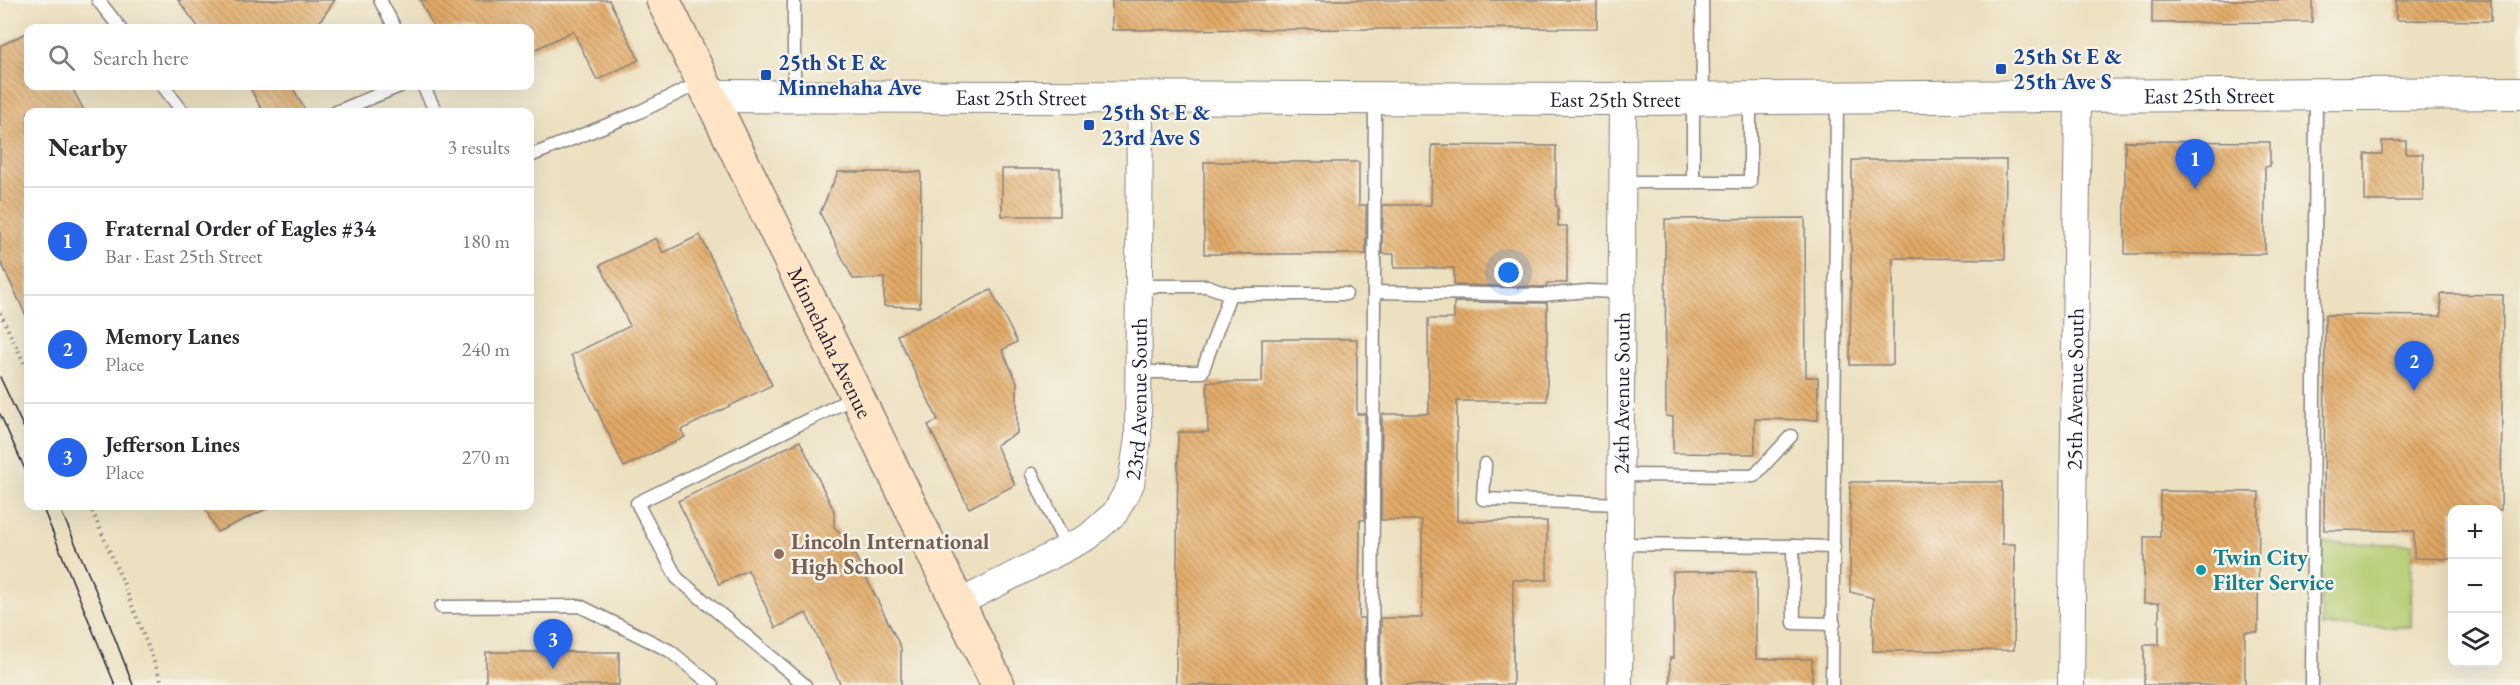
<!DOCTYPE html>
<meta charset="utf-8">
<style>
body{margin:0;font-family:"EB Garamond",serif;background:#f7f7f7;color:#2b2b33}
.controls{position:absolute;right:18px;bottom:18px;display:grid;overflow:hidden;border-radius:12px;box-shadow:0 6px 24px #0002}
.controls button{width:54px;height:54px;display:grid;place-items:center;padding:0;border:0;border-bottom:2px solid #e1e1e2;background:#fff;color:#2b2b33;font:30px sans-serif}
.you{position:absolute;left:1509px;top:273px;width:21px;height:21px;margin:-15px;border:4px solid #fff;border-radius:50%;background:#1a73e8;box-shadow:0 0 0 9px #1a73e833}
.badge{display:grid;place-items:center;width:39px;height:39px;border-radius:50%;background:#2563eb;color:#fff;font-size:20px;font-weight:700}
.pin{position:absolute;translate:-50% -50px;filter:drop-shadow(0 2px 3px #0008)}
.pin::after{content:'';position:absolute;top:32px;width:21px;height:18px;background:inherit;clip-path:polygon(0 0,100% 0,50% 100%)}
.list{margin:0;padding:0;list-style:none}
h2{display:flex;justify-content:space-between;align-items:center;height:78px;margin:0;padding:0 24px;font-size:26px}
h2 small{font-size:20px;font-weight:400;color:#7c7c81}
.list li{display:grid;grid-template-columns:39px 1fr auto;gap:18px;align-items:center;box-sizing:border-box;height:108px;padding:0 24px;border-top:2px solid #e1e1e2}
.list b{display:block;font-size:22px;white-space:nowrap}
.list p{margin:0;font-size:20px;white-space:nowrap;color:#7c7c81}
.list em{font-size:20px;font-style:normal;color:#7c7c81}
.icon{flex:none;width:33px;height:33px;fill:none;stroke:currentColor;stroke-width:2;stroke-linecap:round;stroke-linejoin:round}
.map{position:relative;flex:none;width:2520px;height:685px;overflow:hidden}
.search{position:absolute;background:#fff;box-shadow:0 6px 24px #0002;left:24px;top:24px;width:510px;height:66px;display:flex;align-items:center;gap:15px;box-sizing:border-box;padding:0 21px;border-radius:12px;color:#7c7c81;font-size:22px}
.panel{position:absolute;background:#fff;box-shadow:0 6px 24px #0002;left:24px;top:108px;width:510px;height:402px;border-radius:12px}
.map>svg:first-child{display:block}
.pitch{fill:#b4cc71;stroke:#6b7756;stroke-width:1.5}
.building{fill:url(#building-back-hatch)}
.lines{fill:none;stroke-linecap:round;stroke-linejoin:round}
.service-casing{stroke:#87817e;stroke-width:15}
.minor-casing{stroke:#87817e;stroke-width:28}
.tertiary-casing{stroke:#87817e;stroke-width:34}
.secondary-casing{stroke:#87817e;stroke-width:36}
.path{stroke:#87817e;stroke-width:4;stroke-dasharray:1.5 4.5;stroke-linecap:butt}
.service{stroke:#fff;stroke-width:12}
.minor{stroke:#fff;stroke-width:26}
.tertiary{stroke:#fff;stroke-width:32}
.secondary{stroke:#ffe4c6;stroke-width:33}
.tram{stroke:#22223b;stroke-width:1.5}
.transit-dot{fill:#1a4fb4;stroke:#f7f3e8;stroke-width:2}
.education-dot{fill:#8d6e63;stroke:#f7f3e8;stroke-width:2}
.culture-dot{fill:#0f9aa8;stroke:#f7f3e8;stroke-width:2}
.labels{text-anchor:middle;stroke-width:5;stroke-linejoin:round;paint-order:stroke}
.transit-label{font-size:22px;font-weight:bold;fill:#164399;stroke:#f7f3e8;text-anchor:start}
.street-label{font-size:22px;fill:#22223b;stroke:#f7f3e8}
.education-label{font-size:22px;font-weight:bold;fill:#785e54;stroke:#f7f3e8;text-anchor:start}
.culture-label{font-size:22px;font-weight:bold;fill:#0d838f;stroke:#f7f3e8;text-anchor:start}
</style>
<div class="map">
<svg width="2520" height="685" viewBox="0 0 2520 685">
<defs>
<pattern id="building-back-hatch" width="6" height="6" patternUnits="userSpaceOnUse" patternTransform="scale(1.5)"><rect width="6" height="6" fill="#e2aa66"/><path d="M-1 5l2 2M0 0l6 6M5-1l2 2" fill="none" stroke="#b78a55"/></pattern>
</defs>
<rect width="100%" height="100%" fill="#f7f3e8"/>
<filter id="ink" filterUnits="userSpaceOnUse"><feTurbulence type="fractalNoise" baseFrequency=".0167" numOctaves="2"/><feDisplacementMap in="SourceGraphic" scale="12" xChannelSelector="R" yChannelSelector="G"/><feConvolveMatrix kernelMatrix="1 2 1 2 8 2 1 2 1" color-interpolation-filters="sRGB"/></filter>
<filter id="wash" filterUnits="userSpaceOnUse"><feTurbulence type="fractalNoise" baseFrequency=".008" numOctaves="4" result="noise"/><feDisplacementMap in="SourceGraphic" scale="24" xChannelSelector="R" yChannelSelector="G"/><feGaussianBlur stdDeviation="1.35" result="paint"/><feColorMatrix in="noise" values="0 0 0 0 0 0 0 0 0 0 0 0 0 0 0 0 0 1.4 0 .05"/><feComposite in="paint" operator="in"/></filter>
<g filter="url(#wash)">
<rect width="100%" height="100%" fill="#ece0c0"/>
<!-- pitch -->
<path class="pitch" d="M2322,543L2412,544L2411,627L2321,626Z"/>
<g id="blocks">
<!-- building -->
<g class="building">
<path d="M178,0H335L315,28H199Z"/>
<path d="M420,0H609L639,60L597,80L573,31L530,52V28H434Z"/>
<path d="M1112,0H1597V28L1112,30Z"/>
<path d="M2152,0H2312V22L2152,23Z"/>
<path d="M2396,0H2491V21L2396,20Z"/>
<path d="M28,32V86H71L85,112H28V320L0,260V46Z"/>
<path d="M249,86H292L306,112H263Z"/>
<path d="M2125,141L2270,142V166L2265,167V254H2125Z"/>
<path d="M2382,141H2406V154H2423V201H2365V154H2382Z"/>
<path d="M1432,145L1556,146V206H1558V226H1567V283H1547V286L1543,287L1454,285V268H1394V254H1382L1383,205H1431Z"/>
<path d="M1852,160H2006L2005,259L1893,258V365H1850Z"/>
<path d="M1204,162H1359V205H1366V254H1204Z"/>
<rect x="1002" y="169" width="58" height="47"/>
<path d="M838,172H921L920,307L884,306V278L853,279L820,213Z"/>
<path d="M1805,218L1806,377H1818V420L1755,419V454L1673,453V417L1666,416L1665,219Z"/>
<path d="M700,235L772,385L681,430L685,437L624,467L571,355L630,326L600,265L656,238L663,253Z"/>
<path d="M991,290L1017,342L1002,350L1017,382V433L996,445L1015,485L969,508L928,425L938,420L897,335Z"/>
<path d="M2441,294L2503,295L2501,510H2452V559L2414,558V531L2324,530L2325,315L2441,316Z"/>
<path d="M1454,302L1547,303V401H1457V521H1547V580H1513V685H1380L1381,618H1422V520H1381L1382,414H1429L1428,319H1454Z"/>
<path d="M1262,339H1357V414H1365V520H1360L1359,618H1364V685H1176L1178,432H1208L1207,382H1262Z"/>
<path d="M800,441L834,511V527L847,539L901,648V685H841L806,613L776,628L748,570L719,584L678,501Z"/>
<path d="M1850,482H2002V544H2015L2014,650L1873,651V598L1850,592Z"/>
<path d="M2160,491L2259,492L2258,632H2245V685H2144V645H2159V603H2144V537H2160Z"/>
<path d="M204,506H273L217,532Z"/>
<path d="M1756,571V659H1812V685H1670V658H1674L1673,572Z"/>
<rect x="486" y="652" width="133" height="33"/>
</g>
</g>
</g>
<g filter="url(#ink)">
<use href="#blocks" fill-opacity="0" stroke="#87817e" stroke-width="1.5"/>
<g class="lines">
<!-- service casing -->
<g class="service-casing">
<g id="service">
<path d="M98,0L120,28"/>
<path d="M380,0L395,28"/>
<path d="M794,0V95"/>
<path d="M1702,0L1703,97"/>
<path d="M163,86L183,112"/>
<path d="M423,86L436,112"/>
<path d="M1693,99V182"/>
<path d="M336,112L400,86"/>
<path d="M530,156L637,113L701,82"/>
<path d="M1622,182H1750V98"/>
<path d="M1139,286H1207L1230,294H1346"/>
<path d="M1374,292L1543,295L1587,291L1622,292"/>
<path d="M1138,372H1202L1230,294"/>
<path d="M1485,464L1483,499L1620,504"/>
<path d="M1032,474L1067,548"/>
<path d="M1620,475L1754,476L1791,436"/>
<path d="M1620,544L1793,546L1794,623L1834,624"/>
<path d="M1793,546L1834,547"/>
<path d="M441,607L580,606L670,651L712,685"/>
<path d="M805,685L677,578L637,503L855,397"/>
<path d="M1372,685L1375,100"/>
<path d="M1832,685L1837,99"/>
<path d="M2312,685L2316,95"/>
</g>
</g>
<!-- minor casing -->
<g class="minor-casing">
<g id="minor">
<path id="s1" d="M957,604L1088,537L1107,520L1115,513L1131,484L1138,438L1140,97"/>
<path id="s2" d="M1619,685L1623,99"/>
<path id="s3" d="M2071,685L2078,95"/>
</g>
</g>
<!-- tertiary casing -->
<g class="tertiary-casing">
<g id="tertiary">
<path id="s4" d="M709,96L1623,99L2520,93"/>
</g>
</g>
<!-- secondary casing -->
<g class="secondary-casing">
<g id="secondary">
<path id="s5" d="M663,0L998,685"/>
</g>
</g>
<!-- path -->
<g class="path">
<path d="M0,313L28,371"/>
<path d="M90,506L123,582L163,685"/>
</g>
<!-- service -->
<use href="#service" class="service"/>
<!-- minor -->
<use href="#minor" class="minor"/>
<!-- tertiary -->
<use href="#tertiary" class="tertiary"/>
<!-- secondary -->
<use href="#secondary" class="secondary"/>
<!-- tram -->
<g class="tram">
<path d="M0,377L28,437"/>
<path d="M0,414L28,476"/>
<path d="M42,506L115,685"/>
<path d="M59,506L102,605L133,685"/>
</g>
</g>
</g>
<!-- markers -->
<g class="transit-dot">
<rect x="1995" y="63" width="12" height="12" rx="3"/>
<rect x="760" y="69" width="12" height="12" rx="3"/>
<rect x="1083" y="119" width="12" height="12" rx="3"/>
</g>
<circle class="education-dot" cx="779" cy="554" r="6"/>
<circle class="culture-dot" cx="2201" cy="570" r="6"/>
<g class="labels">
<!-- transit labels -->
<g class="transit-label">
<text x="2013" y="64">25th St E &amp;<tspan x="2013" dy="25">25th Ave S</tspan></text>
<text x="778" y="70">25th St E &amp;<tspan x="778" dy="25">Minnehaha Ave</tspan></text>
<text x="1101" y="120">25th St E &amp;<tspan x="1101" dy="25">23rd Ave S</tspan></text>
</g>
<!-- street labels -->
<g class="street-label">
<text dy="8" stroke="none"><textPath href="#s4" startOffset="1500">East 25th Street</textPath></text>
<text dy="8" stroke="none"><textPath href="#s4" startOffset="312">East 25th Street</textPath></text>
<text dy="8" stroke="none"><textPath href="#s4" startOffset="906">East 25th Street</textPath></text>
<text dy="8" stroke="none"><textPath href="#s5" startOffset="381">Minnehaha Avenue</textPath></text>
<text dy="8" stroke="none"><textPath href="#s3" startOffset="296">25th Avenue South</textPath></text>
<text dy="8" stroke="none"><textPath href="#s2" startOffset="292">24th Avenue South</textPath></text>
<text dy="8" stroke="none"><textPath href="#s1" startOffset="302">23rd Avenue South</textPath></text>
</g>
<!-- education labels -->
<g class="education-label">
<text x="791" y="549">Lincoln International<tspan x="791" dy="25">High School</tspan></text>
</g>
<!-- culture labels -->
<g class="culture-label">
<text x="2213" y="565">Twin City<tspan x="2213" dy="25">Filter Service</tspan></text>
</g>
</g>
</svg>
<div class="controls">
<button>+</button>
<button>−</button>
<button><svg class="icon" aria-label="layers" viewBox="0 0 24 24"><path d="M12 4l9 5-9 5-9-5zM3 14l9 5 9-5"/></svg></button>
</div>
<div class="you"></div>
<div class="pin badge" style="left:2195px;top:189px">1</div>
<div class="pin badge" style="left:2414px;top:391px">2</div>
<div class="pin badge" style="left:553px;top:669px">3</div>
<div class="search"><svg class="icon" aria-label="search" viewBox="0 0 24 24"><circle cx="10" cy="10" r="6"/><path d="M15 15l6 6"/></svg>Search here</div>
<section class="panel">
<h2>Nearby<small>3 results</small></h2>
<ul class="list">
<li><span class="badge">1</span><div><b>Fraternal Order of Eagles #34</b><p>Bar · East 25th Street</p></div><em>180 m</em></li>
<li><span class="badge">2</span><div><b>Memory Lanes</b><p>Place</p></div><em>240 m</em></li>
<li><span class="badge">3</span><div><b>Jefferson Lines</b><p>Place</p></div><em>270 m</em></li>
</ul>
</section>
</div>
